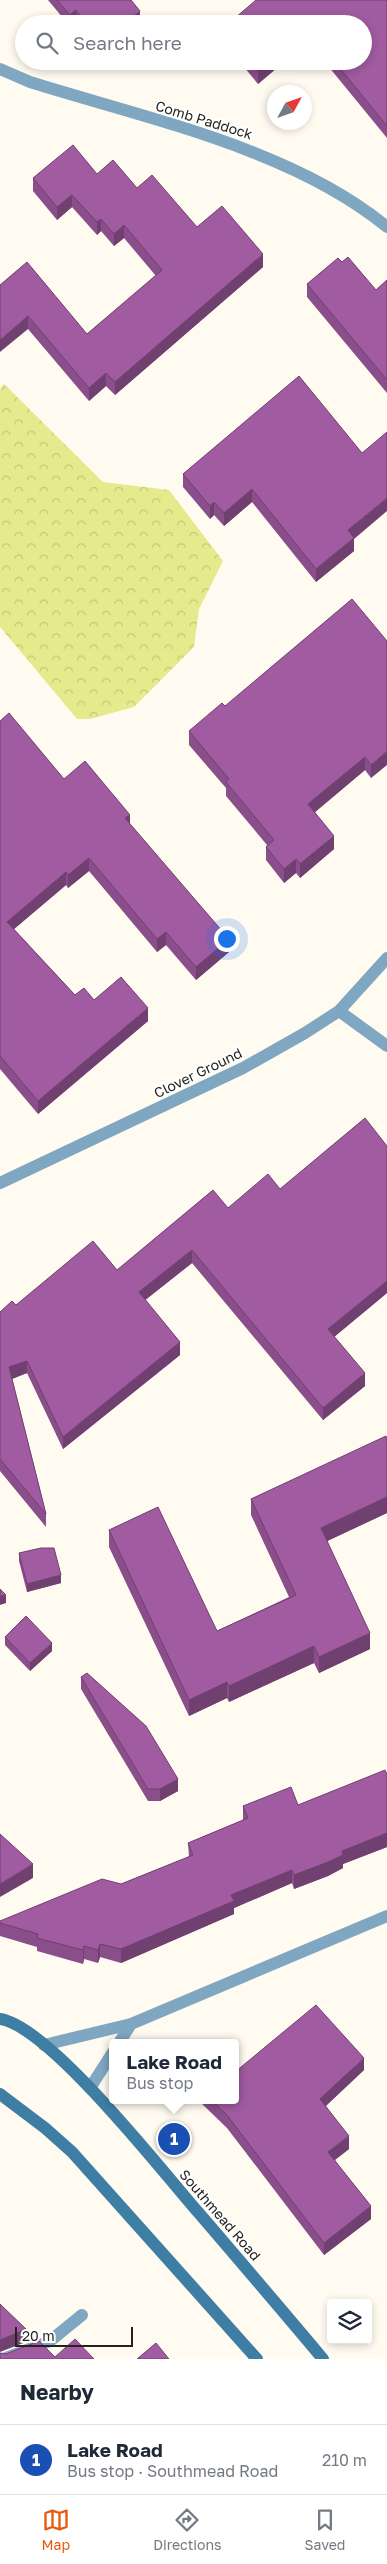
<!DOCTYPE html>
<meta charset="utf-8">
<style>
body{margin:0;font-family:"Golos Text",sans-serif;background:#f6f6f7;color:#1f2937}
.controls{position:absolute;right:15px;bottom:15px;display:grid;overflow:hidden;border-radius:5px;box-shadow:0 2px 8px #0003}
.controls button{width:45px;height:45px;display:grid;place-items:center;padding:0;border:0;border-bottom:1px solid #e0e1e3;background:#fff;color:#1f2937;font:25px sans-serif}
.compass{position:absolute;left:267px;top:85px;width:45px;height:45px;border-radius:50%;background:#fff;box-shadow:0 2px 8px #0003;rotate:50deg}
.scale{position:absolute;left:15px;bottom:12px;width:118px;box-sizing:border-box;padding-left:5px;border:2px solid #24231f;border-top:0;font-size:14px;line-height:18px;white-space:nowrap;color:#24231f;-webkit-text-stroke:4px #fff;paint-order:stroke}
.you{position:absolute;left:226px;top:938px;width:18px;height:18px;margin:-12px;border:4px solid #fff;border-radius:50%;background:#1a73e8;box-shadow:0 0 0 8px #1a73e833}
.badge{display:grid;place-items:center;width:32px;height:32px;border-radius:50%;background:#ea580c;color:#fff;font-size:16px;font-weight:700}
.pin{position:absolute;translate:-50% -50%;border:2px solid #fff;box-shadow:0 1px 5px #0006}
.popup{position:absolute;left:109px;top:2039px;width:130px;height:65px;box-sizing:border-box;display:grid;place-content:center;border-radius:5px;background:#fff;filter:drop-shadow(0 1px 4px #0005);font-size:16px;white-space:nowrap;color:#747a83}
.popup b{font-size:19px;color:#1f2937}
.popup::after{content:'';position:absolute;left:50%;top:100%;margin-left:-10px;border:10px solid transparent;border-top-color:#fff}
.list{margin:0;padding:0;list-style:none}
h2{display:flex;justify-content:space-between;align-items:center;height:65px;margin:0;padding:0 20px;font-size:21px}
h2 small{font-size:16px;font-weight:400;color:#747a83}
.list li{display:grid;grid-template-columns:32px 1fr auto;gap:15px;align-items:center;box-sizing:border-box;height:70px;padding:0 20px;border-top:1px solid #e0e1e3}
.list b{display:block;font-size:19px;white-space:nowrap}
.list p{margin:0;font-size:16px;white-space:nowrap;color:#747a83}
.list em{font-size:16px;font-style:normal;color:#747a83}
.icon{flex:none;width:28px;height:28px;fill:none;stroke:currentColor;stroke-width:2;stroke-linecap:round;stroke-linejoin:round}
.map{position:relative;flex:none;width:387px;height:2359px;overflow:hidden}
.search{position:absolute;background:#fff;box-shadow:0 2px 8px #0003;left:15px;right:15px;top:15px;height:55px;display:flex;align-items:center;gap:12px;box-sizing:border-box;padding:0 18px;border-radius:28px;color:#747a83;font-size:19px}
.sheet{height:135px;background:#fff}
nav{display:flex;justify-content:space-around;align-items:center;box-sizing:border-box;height:70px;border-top:1px solid #e0e1e3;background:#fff;font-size:14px;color:#747a83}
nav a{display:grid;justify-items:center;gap:2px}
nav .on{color:#ea580c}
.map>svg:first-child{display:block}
.forest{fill:url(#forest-crowns)}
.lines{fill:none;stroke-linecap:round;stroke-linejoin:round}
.minor{stroke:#7fa7c2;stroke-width:12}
.secondary{stroke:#3f7ea4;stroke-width:12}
.wall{fill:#8a4e8a}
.shaded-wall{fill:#704071}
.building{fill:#a05ba1;stroke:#704071}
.labels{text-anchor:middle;stroke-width:4.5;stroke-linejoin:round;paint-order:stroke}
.street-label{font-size:14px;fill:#24231f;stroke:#fff}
</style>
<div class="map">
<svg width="387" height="2359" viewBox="0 0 387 2359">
<defs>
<pattern id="forest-crowns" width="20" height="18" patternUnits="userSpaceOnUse" patternTransform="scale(1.25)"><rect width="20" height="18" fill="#e5ea8c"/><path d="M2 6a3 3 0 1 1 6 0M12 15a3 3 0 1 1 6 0" fill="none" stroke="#c4c878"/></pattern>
</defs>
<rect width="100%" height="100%" fill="#fffbf1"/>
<!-- forest -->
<path class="forest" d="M4,384L103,482L169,490L223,561L199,609L194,647L134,707L90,719H77L0,627V389Z"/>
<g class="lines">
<!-- minor -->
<g class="minor">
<path d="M0,69L30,82C145,118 293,149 387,227"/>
<path d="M339,1011L387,1046"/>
<path d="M0,1183L243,1068L305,1033L339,1011L387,958"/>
<path d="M119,2043L131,2024"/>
<path d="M44,2045L131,2024L387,1916"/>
<path d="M90,2088L113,2052"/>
<path d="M3,2359L50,2341L82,2315"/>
</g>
<!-- secondary -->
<g class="secondary">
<path d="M0,2019C49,2026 162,2171 198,2212C240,2261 282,2310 323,2359"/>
<path d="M0,2094L45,2128L72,2152L257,2359"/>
</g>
</g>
<!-- wall -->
<g class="wall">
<path d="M48,0H131L140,22V24H79L76,20L71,24H68Z"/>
<path d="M387,0V138L324,61H363Z"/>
<path d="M239,61H285L258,84Z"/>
<path d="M97,174L137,188L197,227L263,267L115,395L106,386L89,401L28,329L0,285L87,334L156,276L124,238L114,246L101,231L97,235L72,207L57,220L33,191V178Z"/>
<path d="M342,262L376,290L387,280V393L307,297V284Z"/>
<path d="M362,453L354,539V551L316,582L252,502L224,526L214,515L210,519L183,487V474Z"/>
<path d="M387,641L371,778L365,770L315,812L334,849L300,878L296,873L284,883L266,860V847L267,845L226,796V788L189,745V731L225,706Z"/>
<path d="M0,721L64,779L130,824L229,952L196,980L166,945L157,952L89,871L68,888L66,885L14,929L75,995L94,1000L148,1021L38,1114L0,1069Z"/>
<path d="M387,1146V1293L334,1337L365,1386L323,1420L192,1263L145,1300L180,1355L63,1449L27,1373L12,1379L46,1514V1527L0,1471V1312L16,1305L117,1270L228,1208L280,1189Z"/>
<path d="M387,1439V1513L327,1541L370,1649L319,1673L314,1663L229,1702L227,1698L189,1716L109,1547V1530L217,1631L289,1597L251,1515V1499Z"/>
<path d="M19,1553L61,1583L27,1592L19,1561Z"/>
<path d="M5,1637L52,1651L30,1671L5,1645Z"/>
<path d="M81,1677L178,1791L160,1801H148L81,1689Z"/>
<path d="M387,1774V1847L343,1864V1868L328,1876L294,1889L292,1883L234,1908V1914L121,1963L100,1957L98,1963L84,1959L83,1964L37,1951V1947L0,1936V1921L121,1884L189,1857L188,1843L243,1820V1806L298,1805Z"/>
<path d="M364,2070L326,2106L349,2149L335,2160L371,2219L324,2255L227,2128L198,2100H235Z"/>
</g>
<!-- shaded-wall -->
<g class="shaded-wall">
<path d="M76,10V20L71,24H70V15Z"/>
<path d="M140,11V22L134,16Z"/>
<path d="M270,61H285L258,84V71Z"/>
<path d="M72,195V207L57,220V207Z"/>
<path d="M101,219V231L97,235V222Z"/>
<path d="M124,225V238L114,246V234Z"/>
<path d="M263,254V267L115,395V382Z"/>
<path d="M28,316V329L0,352V340Z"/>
<path d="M106,373V386L89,401V388Z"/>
<path d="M252,489V502L224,526V513Z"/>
<path d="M387,498V511L354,539V551L316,582V569L348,530Z"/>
<path d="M214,502V515L210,519V506Z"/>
<path d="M387,751V765L371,778V765Z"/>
<path d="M365,757V770L308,818V804Z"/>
<path d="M130,815V828L125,818Z"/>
<path d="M334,836V849L300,878V864Z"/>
<path d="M89,858V871L68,888V875Z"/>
<path d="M296,859V873L284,883V869Z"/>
<path d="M66,872V885L7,935V922Z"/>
<path d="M166,932V945L157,952V939Z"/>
<path d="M229,939V952L196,980V967Z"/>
<path d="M148,1008V1021L38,1114V1101Z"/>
<path d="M192,1250V1263L139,1305V1292Z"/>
<path d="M387,1281V1293L328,1342V1329Z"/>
<path d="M180,1342V1355L63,1449V1437Z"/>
<path d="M27,1361V1373L9,1380V1367Z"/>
<path d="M365,1373V1386L323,1420V1408Z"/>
<path d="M387,1497V1513L321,1544V1528Z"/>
<path d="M61,1575V1583L27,1592V1584Z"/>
<path d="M6,1595V1603L0,1605V1596Z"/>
<path d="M370,1633V1649L319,1673V1657Z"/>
<path d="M52,1643V1651L30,1671V1663Z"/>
<path d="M314,1646V1663L229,1702V1686Z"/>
<path d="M227,1682V1698L189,1716V1700Z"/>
<path d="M178,1779V1791L160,1801V1789Z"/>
<path d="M387,1833V1847L343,1864V1868L328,1876L294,1889V1875L342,1851Z"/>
<path d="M33,1864V1878L0,1897V1884Z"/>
<path d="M292,1870V1883L234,1908V1914L121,1963V1949L231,1895Z"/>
<path d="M100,1944V1957L98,1963V1950Z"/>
<path d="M84,1946V1959L83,1964V1950Z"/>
<path d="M364,2058V2070L320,2111V2099Z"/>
<path d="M349,2136V2149L328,2165V2152Z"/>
<path d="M371,2206V2219L324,2255V2243Z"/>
<path d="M26,2329V2342L0,2352V2340Z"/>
</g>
<!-- building -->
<g class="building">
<path d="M57,0H131L140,11L134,16L140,22L138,24H87L76,10L70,15Z"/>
<path d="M256,0H387V126L334,61H363V24H228Z"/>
<path d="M249,61H270L258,71Z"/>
<path d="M73,145L97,174L113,160L137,188L152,175L197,227L222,206L263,254L115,382L106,373L89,388L28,316L0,340V285L27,262L87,334L162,270L124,225L114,234L101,219L97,222L72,195L57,207L33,178Z"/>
<path d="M348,257L376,290L387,280V380L307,284L338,258L342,262Z"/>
<path d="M299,376L362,453L387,432V498L348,530L354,538L316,569L252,489L224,513L214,502L210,506L183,474Z"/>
<path d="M352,599L387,641V751L371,765L365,757L308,804L334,836L300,864L296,859L284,869L266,847L274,840L226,782L229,779L189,731L222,703L225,706Z"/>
<path d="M9,713L64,779L85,761L130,815L125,818L229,939L196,967L166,932L157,939L89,858L68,875L66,872L7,922L75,995L84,988L94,1000L121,977L148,1008L38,1101L0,1056V721Z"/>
<path d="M365,1118L387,1146V1281L328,1329L365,1373L323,1408L192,1250L139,1292L180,1342L63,1437L27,1361L9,1367L46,1514L0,1459V1312L12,1301L16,1305L93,1241L117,1270L213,1190L228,1208L268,1174L280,1189Z"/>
<path d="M386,1436L387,1439V1497L321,1528L370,1633L319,1657L314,1646L229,1686L227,1682L189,1700L109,1530L158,1507L217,1631L296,1595L251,1499Z"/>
<path d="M41,1548H54L61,1575L27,1584L19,1553Z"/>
<path d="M0,1589L6,1595L0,1596Z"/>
<path d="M26,1616L52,1643L30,1663L5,1637Z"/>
<path d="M87,1673L146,1726L178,1779L160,1789H148L81,1677Z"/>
<path d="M385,1770L387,1774V1833L342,1851L343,1855L328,1862L294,1875L292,1870L231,1895L234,1901L121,1949L100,1944L98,1950L84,1946L83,1950L37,1938L38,1934L0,1923V1921L102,1879L121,1884L193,1855L188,1843L248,1818L243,1806L291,1787L298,1805Z"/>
<path d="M0,1834L33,1864L0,1884Z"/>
<path d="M316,2005L364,2058L320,2099L349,2136L328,2152L371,2206L324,2243L227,2115L211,2100H235V2072Z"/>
<path d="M0,2304L26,2329L0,2340Z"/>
<path d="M75,2339L94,2359H0V2353L6,2354L39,2341L55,2357Z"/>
<path d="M156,2343L169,2359H137Z"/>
</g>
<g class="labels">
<!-- street labels -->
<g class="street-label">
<text transform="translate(204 120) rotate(17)" y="5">Comb Paddock</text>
<text transform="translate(198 1073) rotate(-26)" y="5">Clover Ground</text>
<text transform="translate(220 2215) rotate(49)" y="5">Southmead Road</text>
</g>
</g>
</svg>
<div class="controls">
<button><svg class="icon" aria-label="layers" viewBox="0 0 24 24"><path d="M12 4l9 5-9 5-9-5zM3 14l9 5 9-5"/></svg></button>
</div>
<svg class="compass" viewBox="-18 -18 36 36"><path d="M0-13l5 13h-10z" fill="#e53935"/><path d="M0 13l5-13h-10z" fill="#747a83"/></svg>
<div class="scale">20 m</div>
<div class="you"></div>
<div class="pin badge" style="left:174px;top:2139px;background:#1a4fb4">1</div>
<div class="popup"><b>Lake Road</b>Bus stop</div>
<div class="search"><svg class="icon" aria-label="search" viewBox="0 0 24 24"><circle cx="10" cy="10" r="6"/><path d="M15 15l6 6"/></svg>Search here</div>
</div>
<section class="sheet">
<h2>Nearby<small></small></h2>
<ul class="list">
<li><span class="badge" style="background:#1a4fb4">1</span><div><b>Lake Road</b><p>Bus stop · Southmead Road</p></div><em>210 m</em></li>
</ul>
</section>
<nav>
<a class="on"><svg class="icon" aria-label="map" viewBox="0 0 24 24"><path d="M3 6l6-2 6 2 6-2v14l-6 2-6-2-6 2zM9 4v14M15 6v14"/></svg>Map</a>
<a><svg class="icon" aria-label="directions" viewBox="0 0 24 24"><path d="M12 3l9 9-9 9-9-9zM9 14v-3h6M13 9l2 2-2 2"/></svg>Directions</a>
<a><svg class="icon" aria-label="saved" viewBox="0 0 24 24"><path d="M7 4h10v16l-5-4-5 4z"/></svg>Saved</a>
</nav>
